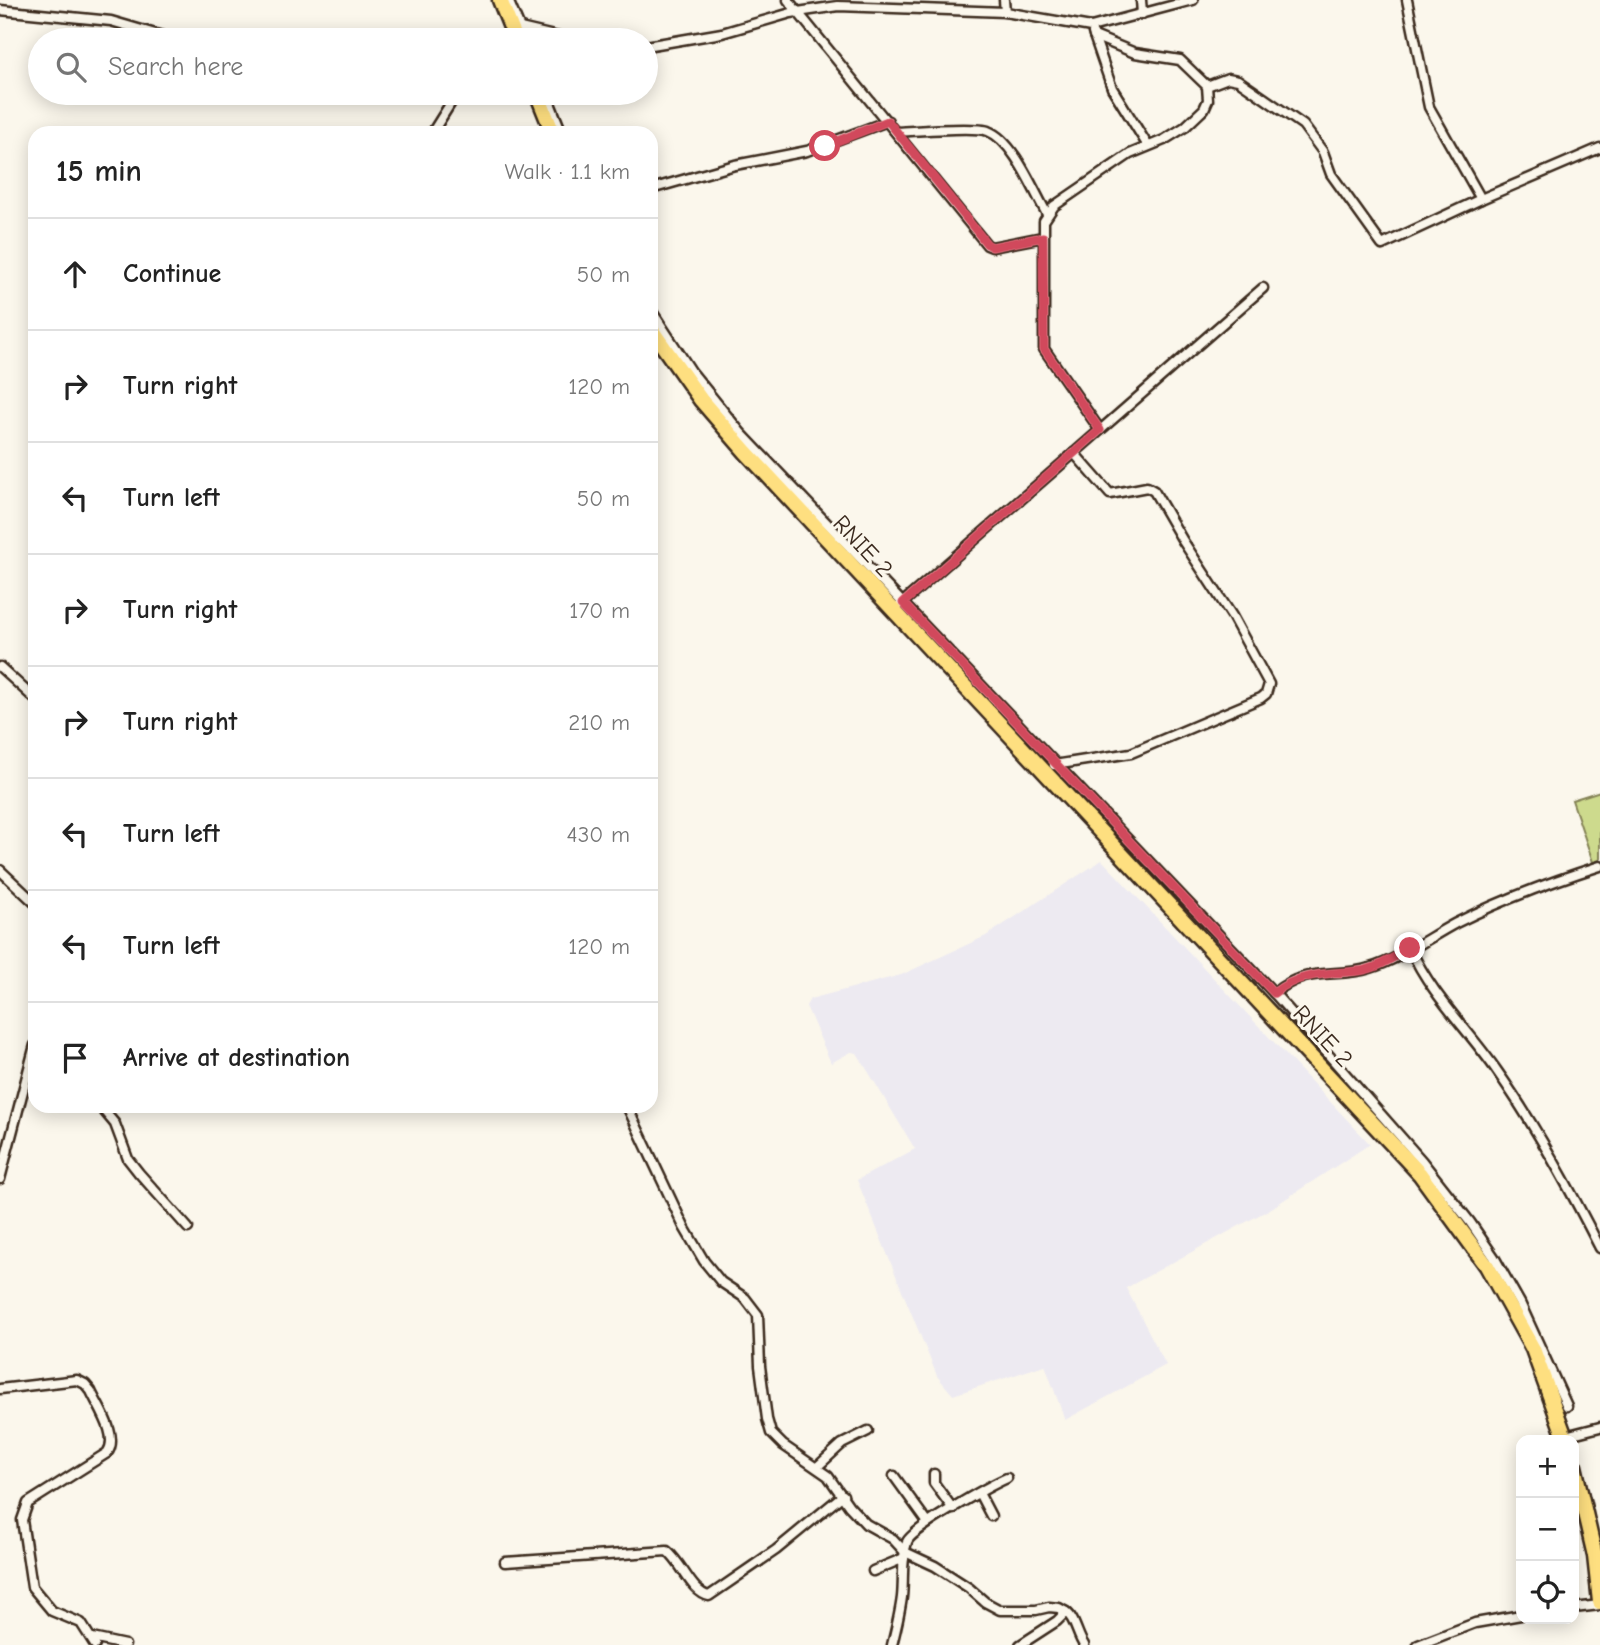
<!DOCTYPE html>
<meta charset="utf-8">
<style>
body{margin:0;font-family:"Comic Neue",sans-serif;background:#f2f2f2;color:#222}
.controls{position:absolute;right:21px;bottom:21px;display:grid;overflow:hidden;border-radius:14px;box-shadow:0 4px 18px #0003}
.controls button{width:63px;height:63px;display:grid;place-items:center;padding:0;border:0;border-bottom:2px solid #e0e0e0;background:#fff;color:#222;font:35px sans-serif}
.stop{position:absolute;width:21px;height:21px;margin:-16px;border:5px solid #d1495b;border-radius:50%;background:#fff}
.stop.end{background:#d1495b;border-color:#fff;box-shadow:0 2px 7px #0008}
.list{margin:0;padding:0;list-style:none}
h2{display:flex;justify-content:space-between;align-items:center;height:91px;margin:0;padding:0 28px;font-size:30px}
h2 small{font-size:23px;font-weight:400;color:#767676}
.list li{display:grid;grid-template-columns:46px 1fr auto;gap:21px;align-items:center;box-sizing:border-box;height:112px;padding:0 28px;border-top:2px solid #e0e0e0}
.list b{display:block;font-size:26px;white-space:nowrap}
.list em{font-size:23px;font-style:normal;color:#767676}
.icon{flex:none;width:38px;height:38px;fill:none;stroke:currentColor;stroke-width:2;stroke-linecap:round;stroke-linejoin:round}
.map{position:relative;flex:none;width:1600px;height:1645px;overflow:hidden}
.search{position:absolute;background:#fff;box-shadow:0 4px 18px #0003;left:28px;top:28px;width:630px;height:77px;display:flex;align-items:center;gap:18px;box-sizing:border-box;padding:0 24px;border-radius:38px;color:#767676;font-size:26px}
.panel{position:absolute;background:#fff;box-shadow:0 4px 18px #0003;left:28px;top:126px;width:630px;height:987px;border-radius:21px}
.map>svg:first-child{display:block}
.built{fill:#edeaf1}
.green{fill:#cdda8d;stroke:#848256;stroke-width:2}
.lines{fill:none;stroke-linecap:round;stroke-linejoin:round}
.minor-casing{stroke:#3b2a1e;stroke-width:13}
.trunk-casing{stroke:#3b2a1e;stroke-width:19}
.minor{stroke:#fbf7ec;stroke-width:8}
.trunk{stroke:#fedf80;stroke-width:14}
.route{stroke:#d1495b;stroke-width:9}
.labels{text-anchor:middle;stroke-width:6;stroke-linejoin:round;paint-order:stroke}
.street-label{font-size:24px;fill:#3b2a1e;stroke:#fbf7ec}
</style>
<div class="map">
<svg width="1600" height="1645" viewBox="0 0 1600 1645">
<rect width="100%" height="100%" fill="#fbf7ec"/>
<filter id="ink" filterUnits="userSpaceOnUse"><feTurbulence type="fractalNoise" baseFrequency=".0143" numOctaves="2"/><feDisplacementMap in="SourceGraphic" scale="14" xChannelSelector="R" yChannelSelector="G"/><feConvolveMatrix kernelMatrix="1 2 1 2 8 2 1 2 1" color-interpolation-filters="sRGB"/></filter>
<g filter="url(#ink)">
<!-- built -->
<path class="built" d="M1102,860L1370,1144L1270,1209L1126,1288L1166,1365L1065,1420L1045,1365L953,1395L937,1376L857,1180L915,1149L857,1053L851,1052L831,1063L806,1006L810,999L901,975L986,936Z"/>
<!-- green -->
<path class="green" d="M1600,791V860L1593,862L1572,800Z"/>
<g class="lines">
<!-- minor casing -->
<g class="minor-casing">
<g id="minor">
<path d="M508,0L525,40"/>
<path d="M788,0L987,245L992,247L1043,237"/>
<path d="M1004,0L1005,12"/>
<path d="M1141,0L1142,14"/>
<path d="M1407,0L1429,107L1481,199"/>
<path d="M0,10L111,21L176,40"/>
<path d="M1093,33L1112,88L1148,146"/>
<path d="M1094,36L1135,53L1180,60L1207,86L1208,100L1204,109L1185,127L1164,140L1130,154L1054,206L1044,221V349L1100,430"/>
<path d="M505,40L520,28L571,40"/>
<path d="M646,46L722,33L791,13L838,6L1005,12L1091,27L1193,0"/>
<path d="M1207,86L1228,78L1238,80L1303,125L1323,152L1331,174L1382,245L1481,199L1600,148"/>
<path d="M546,93L562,133"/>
<path d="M896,132C913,131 977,126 988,131C1014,141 1033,190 1047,214"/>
<path d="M432,133L457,93"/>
<path d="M651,189L735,165L807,151L888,121"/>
<path d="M651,310L691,371L741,433L1274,993L1422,1161L1470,1222L1494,1257L1520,1303L1567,1406"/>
<path d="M900,605L1263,288"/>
<path d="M0,667L35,699"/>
<path d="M1054,765L1131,753L1261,698L1266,694L1269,684L1232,616L1183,541L1154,491L1147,487L1110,494L1074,453"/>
<path d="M0,870L35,903"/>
<path d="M1410,948C1431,995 1468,1029 1497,1071C1536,1126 1569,1187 1600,1248"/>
<path d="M1274,993C1308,965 1336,979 1370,968C1400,959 1428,938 1456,923C1502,900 1550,882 1600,866"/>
<path d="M100,1106L115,1124L128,1159L139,1173L188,1228"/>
<path d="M627,1106L684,1227L704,1261L721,1282L745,1298L758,1315L760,1366L767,1419L771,1433L783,1445L828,1476L849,1506L866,1524L893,1539L905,1552L935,1566L969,1588L985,1602L1000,1610H1036L1049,1607L1059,1608L1066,1612"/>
<path d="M0,1179L35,1045"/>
<path d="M0,1389L77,1380L85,1384L91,1391C98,1407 120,1437 107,1453L28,1503L22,1520L32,1587L52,1611L81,1623L95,1645"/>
<path d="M1565,1436L1600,1427"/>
<path d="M817,1467L842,1444L868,1431"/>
<path d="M934,1474V1483L953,1509"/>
<path d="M894,1476L928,1523"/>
<path d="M979,1493L991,1516"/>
<path d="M505,1562L667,1551C683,1564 691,1592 709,1596L776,1550L843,1495"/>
<path d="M873,1571L904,1558"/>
<path d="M1574,1608L1600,1605"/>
<path d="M92,1638L125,1645"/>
<path d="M892,1645C896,1629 900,1613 902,1597C904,1579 901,1560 907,1542C910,1530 991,1485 1007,1478"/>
<path d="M1020,1645L1057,1621L1066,1612C1075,1618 1077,1635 1084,1645"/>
<path d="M1418,1645L1475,1623L1521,1615"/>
</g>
</g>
<!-- trunk casing -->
<g class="trunk-casing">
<g id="trunk">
<path d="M500,0L516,40"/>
<path d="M537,93L553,133"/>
<path d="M651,329L701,400L746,452L1420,1174L1487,1266L1533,1349L1566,1440"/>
<path d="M1574,1466L1595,1556L1600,1602"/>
</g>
</g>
<!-- minor -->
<use href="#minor" class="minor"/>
<!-- trunk -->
<use href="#trunk" class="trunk"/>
</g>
</g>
<g class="lines" filter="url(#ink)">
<!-- route -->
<path class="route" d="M825,146L888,121L987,244L992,247L1043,237L1044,349L1100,430L903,603L1274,993C1299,972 1328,974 1359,971C1377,969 1394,957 1410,948"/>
</g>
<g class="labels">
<!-- street labels -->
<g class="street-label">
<text transform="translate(863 546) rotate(47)" y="8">RNIE 2</text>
<text transform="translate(1323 1036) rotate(47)" y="8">RNIE 2</text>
</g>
</g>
</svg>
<div class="controls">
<button>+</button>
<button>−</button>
<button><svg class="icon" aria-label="locate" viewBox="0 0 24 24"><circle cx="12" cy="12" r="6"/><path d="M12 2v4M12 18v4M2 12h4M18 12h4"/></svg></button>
</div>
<div class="stop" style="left:825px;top:146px"></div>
<div class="stop end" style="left:1410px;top:948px"></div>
<div class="search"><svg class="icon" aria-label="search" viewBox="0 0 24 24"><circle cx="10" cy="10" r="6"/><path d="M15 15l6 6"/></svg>Search here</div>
<section class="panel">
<h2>15 min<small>Walk · 1.1 km</small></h2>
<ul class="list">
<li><svg class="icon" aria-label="ahead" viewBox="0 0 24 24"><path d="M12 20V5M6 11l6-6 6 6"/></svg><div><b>Continue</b></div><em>50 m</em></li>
<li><svg class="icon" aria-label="right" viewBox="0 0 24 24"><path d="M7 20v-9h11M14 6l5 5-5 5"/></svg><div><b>Turn right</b></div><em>120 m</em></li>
<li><svg class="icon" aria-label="left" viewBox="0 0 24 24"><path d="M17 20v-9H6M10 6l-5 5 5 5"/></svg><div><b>Turn left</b></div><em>50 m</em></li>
<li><svg class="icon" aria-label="right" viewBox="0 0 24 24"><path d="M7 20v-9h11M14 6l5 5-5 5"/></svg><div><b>Turn right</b></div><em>170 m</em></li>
<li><svg class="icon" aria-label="right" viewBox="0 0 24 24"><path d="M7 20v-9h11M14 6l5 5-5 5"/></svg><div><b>Turn right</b></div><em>210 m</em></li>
<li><svg class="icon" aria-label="left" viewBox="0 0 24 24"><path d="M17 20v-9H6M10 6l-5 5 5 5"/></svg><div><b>Turn left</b></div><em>430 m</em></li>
<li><svg class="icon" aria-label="left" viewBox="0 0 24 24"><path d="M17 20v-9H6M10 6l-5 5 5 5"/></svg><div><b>Turn left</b></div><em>120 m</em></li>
<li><svg class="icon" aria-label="arrive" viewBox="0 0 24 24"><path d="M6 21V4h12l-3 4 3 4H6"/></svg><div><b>Arrive at destination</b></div></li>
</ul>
</section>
</div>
